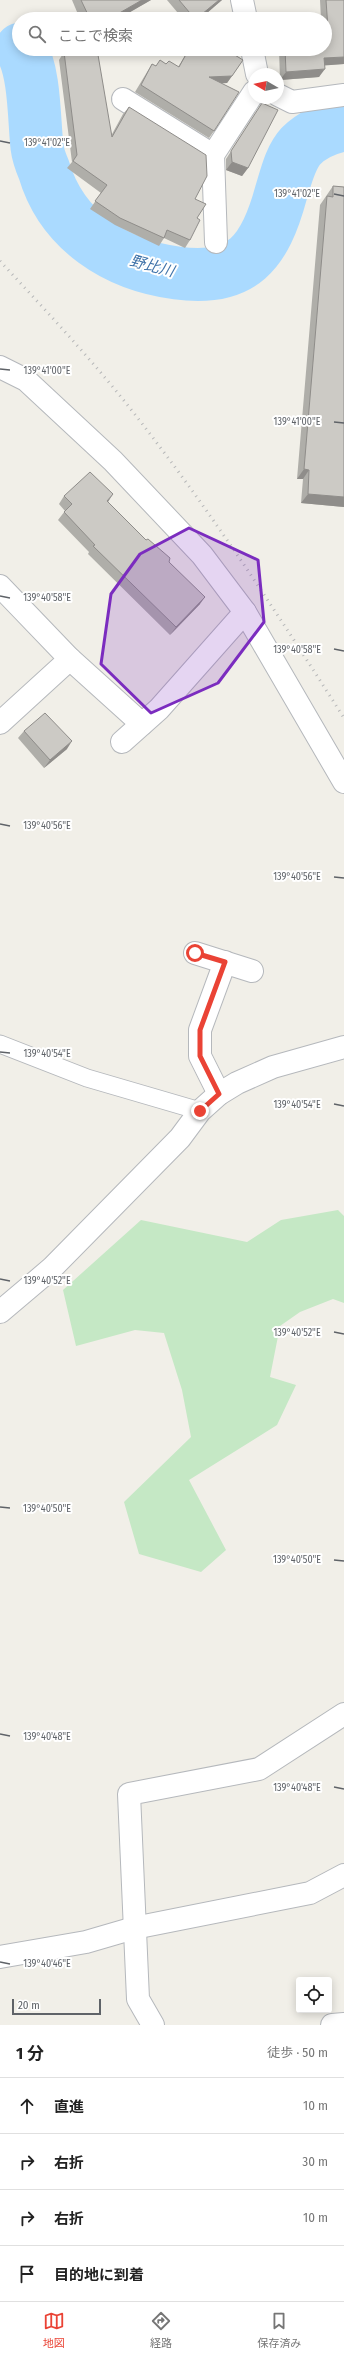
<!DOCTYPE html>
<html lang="ja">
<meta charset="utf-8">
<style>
body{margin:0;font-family:"Fira Sans Condensed","Noto Sans JP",sans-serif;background:#f2f2f2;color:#222}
.controls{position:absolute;right:12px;bottom:12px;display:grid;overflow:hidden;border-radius:4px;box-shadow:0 2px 10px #0003}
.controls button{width:36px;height:36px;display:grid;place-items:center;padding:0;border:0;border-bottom:1px solid #e0e0e0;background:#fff;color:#222;font:20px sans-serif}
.compass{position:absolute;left:248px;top:68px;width:36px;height:36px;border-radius:50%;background:#fff;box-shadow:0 2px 10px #0003;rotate:279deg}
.scale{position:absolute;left:12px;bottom:10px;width:89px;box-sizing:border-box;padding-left:4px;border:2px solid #5f6368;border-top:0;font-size:11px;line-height:14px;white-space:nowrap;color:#5f6368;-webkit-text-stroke:3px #fff;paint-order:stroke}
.stop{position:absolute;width:12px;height:12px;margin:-9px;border:3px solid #ea4335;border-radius:50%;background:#fff}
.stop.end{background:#ea4335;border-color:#fff;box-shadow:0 1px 4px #0008}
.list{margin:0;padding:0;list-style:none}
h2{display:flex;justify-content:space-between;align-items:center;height:52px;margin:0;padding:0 16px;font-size:17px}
h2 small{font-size:13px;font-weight:400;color:#767676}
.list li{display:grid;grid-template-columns:26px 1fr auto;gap:12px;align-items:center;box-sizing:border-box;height:56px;padding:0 16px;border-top:1px solid #e0e0e0}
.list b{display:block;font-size:15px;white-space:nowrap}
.list em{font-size:13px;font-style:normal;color:#767676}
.icon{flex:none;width:22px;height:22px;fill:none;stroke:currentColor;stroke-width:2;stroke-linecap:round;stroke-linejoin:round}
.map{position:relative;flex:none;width:344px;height:2025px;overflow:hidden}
.search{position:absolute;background:#fff;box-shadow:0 2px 10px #0003;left:12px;right:12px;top:12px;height:44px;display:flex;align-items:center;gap:10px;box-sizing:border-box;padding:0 14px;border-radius:22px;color:#767676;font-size:15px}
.sheet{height:276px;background:#fff}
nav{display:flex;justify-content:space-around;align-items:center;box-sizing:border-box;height:56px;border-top:1px solid #e0e0e0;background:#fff;font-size:11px;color:#767676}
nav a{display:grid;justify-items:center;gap:2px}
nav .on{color:#ea4335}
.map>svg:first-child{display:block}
.green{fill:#c5e8c5}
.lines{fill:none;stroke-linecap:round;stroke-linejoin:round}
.river{stroke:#aadaff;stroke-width:53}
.lane-casing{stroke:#b5b8bc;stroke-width:19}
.street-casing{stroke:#b5b8bc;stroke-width:24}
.lane{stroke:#fff;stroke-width:17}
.street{stroke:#fff;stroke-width:22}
.rail{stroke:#b6b7b8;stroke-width:3;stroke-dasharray:1 5;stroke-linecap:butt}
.wall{fill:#afaea9}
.shaded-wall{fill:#8f8d8a}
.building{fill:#cccac5;stroke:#8f8d8a}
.route{stroke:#ea4335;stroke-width:5}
.marked{fill:#7b2cbf;fill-opacity:0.2;stroke:#7b2cbf;stroke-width:3;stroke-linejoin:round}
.ticks{fill:none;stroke:#5f6368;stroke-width:1.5}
.labels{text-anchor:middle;stroke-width:4;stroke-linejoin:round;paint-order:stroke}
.water-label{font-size:15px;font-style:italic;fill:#4174aa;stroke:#fff}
.ticks-label{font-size:10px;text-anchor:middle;fill:#5f6368;stroke:#fff;stroke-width:4;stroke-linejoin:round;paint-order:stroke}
</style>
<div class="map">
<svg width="344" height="2025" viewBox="0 0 344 2025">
<rect width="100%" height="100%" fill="#f1efe8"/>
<!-- green -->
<path class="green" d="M338,1210L344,1216V1303L333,1299L300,1312L280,1326L270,1377L296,1385L277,1425L189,1480L226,1550L201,1572L139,1554L124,1502L191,1437L182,1390L164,1333L135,1330L76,1346L63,1290L141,1220L247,1242L281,1220Z"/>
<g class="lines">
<!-- river -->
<path class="river" d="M21,49C35,72 34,120 37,147C38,155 41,163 44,170C62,231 116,265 177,273C243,282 265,252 281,193C286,177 290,158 301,146C314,133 328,128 344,125"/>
<!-- lane casing -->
<g class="lane-casing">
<path id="lane" d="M0,1044L87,1078L200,1111"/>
</g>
<!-- street casing -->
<g class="street-casing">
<g id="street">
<path d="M242,0L246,19"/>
<path d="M252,49L257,74"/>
<path d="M278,95L292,102L344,95"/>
<path d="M123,99L213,155"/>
<path d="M216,242L213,155L254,92"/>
<path d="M0,367L26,380L113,461L202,555L245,612L344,782"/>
<path d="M0,586L70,659L142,724"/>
<path d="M0,723L70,659"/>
<path d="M122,742L159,709L245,612"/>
<path d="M195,953L252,971"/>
<path d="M219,1094L200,1056V1030L225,962"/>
<path d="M0,1312L52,1268L180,1138L200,1111L219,1094L237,1083L273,1067L344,1047"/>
<path d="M0,1957L86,1942L134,1928L310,1893L344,1875"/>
<path d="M153,2025L138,1999L129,1794L259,1769L344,1714"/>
<path d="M332,2025L344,2024"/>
</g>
</g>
<!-- lane -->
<use href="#lane" class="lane"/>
<!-- street -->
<use href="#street" class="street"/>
<!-- rail -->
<path class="rail" d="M0,261C48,313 97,365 140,421C214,516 279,616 344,718"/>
</g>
<!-- wall -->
<g class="wall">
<path d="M72,0H151L118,19H80Z"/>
<path d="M167,0H222L200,19H183Z"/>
<path d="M320,0H344V64L324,65L319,77L280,80L279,49H325V19H321Z"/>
<path d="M189,49H225L243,60L227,83H221L214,131L209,138L135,92L147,72L152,64L156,66L166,64L178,67Z"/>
<path d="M64,52L111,136L123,114L129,107L195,199L197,218L190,240L185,248L164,238L159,246L115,225L90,209L101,193L67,168L72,162L59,60Z"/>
<path d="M262,103L248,168L242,176L226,170V159Z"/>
<path d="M333,186L344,187V507L301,503L303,479H297L320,205Z"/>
<path d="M64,496L108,502L146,540L169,562L200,604L170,635L88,554L89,552L58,520L65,511L59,504Z"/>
<path d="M24,731L67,749L44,768L18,738Z"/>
</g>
<!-- shaded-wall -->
<g class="shaded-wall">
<path d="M142,0H151L118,19H109Z"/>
<path d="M219,0H222L200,19H196Z"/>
<path d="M344,57V64L318,66L324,58Z"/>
<path d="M325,69L319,77L280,80L286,72Z"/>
<path d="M232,76L227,83L204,85L209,77Z"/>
<path d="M232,162L248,168L242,176L226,170Z"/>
<path d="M304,469L309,470L303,479H297Z"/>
<path d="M113,494L108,502L107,501Z"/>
<path d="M308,494L344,497V507L301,503Z"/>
<path d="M205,597L200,604L170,635L176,627Z"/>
<path d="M72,741L67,749L44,768L50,760Z"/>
</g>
<!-- building -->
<g class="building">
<path d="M81,0H142L109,19H90Z"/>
<path d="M179,0H219L196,19H195Z"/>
<path d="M326,0H344V57L324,58L325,69L286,72L285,49H325V30L328,29Z"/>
<path d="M87,49H97L112,137L129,107L206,155L207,176L195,199L206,204L197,218L200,220L190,240L167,230L164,238L120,218L95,201L107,185L73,161L77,155L64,52Z"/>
<path d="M189,49H225L243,60L232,76L209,77L239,92L214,131L141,85L152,64L156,66L160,60L166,64L169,61L179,67Z"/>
<path d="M262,103L278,110L248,168L232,162L231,151Z"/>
<path d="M333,186L344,187V497L308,494L309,470L304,469L327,196L333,197Z"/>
<path d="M90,472L113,494L107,501L146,540L148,539L170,558L169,562L205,597L176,627L93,546L95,545L64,512L72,504L64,496Z"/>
<path d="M45,713L72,741L50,760L24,731Z"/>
</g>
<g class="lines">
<!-- route -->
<path class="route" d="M195,953L225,962L200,1030V1056L219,1094L200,1111"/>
</g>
<!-- marked area -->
<path class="marked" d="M189,528L258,560L264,622L218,683L151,713L101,664L111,594L140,554Z"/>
<!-- ticks -->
<path class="ticks" d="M0,141L10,143M334,194L344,196M0,369L10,370M334,422L344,423M0,596L10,598M334,649L344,651M0,824L10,826M334,877L344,878M0,1052L10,1053M334,1104L344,1106M0,1279L10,1281M334,1332L344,1334M0,1507L10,1508M334,1560L344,1561M0,1734L10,1736M334,1787L344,1789M0,1962L10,1964"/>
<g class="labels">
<!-- water labels -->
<g class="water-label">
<text transform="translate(152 266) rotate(15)" y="5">野比川</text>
</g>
</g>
<g class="ticks-label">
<text x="47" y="146">139°41'02"E</text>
<text x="297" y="197">139°41'02"E</text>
<text x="47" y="374">139°41'00"E</text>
<text x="297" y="425">139°41'00"E</text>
<text x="47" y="601">139°40'58"E</text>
<text x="297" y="653">139°40'58"E</text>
<text x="47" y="829">139°40'56"E</text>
<text x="297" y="880">139°40'56"E</text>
<text x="47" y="1057">139°40'54"E</text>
<text x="297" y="1108">139°40'54"E</text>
<text x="47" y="1284">139°40'52"E</text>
<text x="297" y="1336">139°40'52"E</text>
<text x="47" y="1512">139°40'50"E</text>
<text x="297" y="1563">139°40'50"E</text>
<text x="47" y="1740">139°40'48"E</text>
<text x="297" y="1791">139°40'48"E</text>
<text x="47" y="1967">139°40'46"E</text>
</g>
</svg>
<div class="controls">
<button><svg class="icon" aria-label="locate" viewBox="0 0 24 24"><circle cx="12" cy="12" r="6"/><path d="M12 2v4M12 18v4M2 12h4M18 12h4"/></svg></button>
</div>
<svg class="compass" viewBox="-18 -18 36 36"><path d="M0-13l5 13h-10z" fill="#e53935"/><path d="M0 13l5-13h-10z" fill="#767676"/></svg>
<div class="scale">20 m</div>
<div class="stop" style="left:195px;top:953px"></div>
<div class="stop end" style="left:200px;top:1111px"></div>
<div class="search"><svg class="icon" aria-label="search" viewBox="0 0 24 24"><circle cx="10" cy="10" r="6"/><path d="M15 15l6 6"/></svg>ここで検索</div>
</div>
<section class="sheet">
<h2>1 分<small>徒歩 · 50 m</small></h2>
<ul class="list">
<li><svg class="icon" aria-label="ahead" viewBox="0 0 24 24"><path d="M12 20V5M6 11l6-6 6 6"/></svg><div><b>直進</b></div><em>10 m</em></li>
<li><svg class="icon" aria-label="right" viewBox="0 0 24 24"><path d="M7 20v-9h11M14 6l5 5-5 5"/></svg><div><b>右折</b></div><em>30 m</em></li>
<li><svg class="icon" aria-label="right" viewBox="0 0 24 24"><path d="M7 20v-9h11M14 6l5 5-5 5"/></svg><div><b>右折</b></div><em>10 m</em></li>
<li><svg class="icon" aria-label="arrive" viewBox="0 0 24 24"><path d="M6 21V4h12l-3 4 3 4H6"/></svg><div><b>目的地に到着</b></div></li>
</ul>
</section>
<nav>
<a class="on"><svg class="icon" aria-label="map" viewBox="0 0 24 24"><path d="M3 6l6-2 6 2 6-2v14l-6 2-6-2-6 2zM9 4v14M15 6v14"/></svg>地図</a>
<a><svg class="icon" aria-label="directions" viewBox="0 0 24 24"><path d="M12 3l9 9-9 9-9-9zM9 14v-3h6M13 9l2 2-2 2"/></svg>経路</a>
<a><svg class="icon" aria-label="saved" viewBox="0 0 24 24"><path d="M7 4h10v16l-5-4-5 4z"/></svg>保存済み</a>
</nav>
